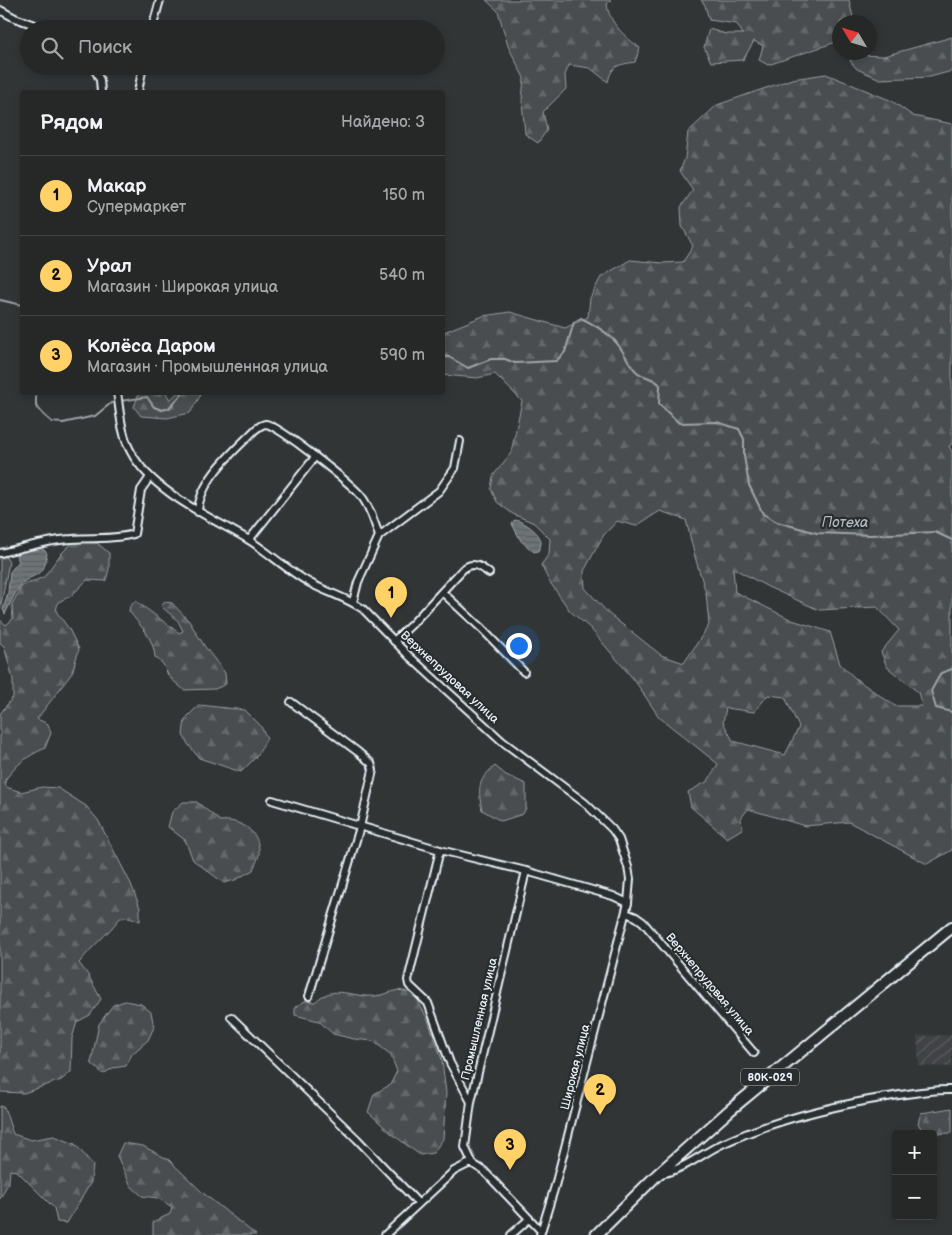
<!DOCTYPE html>
<html lang="ru">
<meta charset="utf-8">
<style>
body{margin:0;font-family:"Balsamiq Sans",sans-serif;background:#323434;color:#f1f3f6}
.controls{position:absolute;right:15px;bottom:15px;display:grid;overflow:hidden;border-radius:5px;box-shadow:0 2px 8px #0003}
.controls button{width:45px;height:45px;display:grid;place-items:center;padding:0;border:0;border-bottom:1px solid #424445;background:#262828;color:#f1f3f6;font:25px sans-serif}
.compass{position:absolute;left:832px;top:15px;width:45px;height:45px;border-radius:50%;background:#262828;box-shadow:0 2px 8px #0003;rotate:308deg}
.you{position:absolute;left:518px;top:645px;width:18px;height:18px;margin:-12px;border:4px solid #fff;border-radius:50%;background:#1a73e8;box-shadow:0 0 0 8px #1a73e833}
.badge{display:grid;place-items:center;width:32px;height:32px;border-radius:50%;background:#ffd166;color:#111;font-size:16px;font-weight:700}
.pin{position:absolute;translate:-50% -41px;filter:drop-shadow(0 1px 2px #0008)}
.pin::after{content:'';position:absolute;top:26px;width:18px;height:15px;background:inherit;clip-path:polygon(0 0,100% 0,50% 100%)}
.list{margin:0;padding:0;list-style:none}
h2{display:flex;justify-content:space-between;align-items:center;height:65px;margin:0;padding:0 20px;font-size:21px}
h2 small{font-size:16px;font-weight:400;color:#a4a6a8}
.list li{display:grid;grid-template-columns:32px 1fr auto;gap:15px;align-items:center;box-sizing:border-box;height:80px;padding:0 20px;border-top:1px solid #424445}
.list b{display:block;font-size:19px;white-space:nowrap}
.list p{margin:0;font-size:16px;white-space:nowrap;color:#a4a6a8}
.list em{font-size:16px;font-style:normal;color:#a4a6a8}
.icon{flex:none;width:28px;height:28px;fill:none;stroke:currentColor;stroke-width:2;stroke-linecap:round;stroke-linejoin:round}
.map{position:relative;flex:none;width:952px;height:1235px;overflow:hidden}
.search{position:absolute;background:#262828;box-shadow:0 2px 8px #0003;left:20px;top:20px;width:425px;height:55px;display:flex;align-items:center;gap:12px;box-sizing:border-box;padding:0 18px;border-radius:28px;color:#a4a6a8;font-size:19px}
.panel{position:absolute;background:#262828;box-shadow:0 2px 8px #0003;left:20px;top:90px;width:425px;height:305px;border-radius:5px}
.map>svg:first-child{display:block}
.industrial{fill:url(#industrial-furrows)}
.forest{fill:url(#forest-firs);stroke:#989fa4;fill-rule:evenodd}
.water{fill:url(#water-rules);stroke:#9fa5aa}
.lines{fill:none;stroke-linecap:round;stroke-linejoin:round}
.stream{stroke:#9fa5aa;stroke-width:2}
.street-casing{stroke:#e8f1f8;stroke-width:10}
.primary-casing{stroke:#e8f1f8;stroke-width:14}
.street{stroke:#2a2d2e;stroke-width:6}
.primary{stroke:#2a2d2e;stroke-width:10}
.labels{text-anchor:middle;stroke-width:4.5;stroke-linejoin:round;paint-order:stroke}
.shield{fill:#2a2d2e;stroke:#afb6bb;stroke-width:1}
.shield-label{font-size:11px;font-weight:bold;fill:#e8f1f8}
.street-label{font-size:12px;fill:#e8f1f8;stroke:#2a2d2e}
.water-label{font-size:14px;font-style:italic;fill:#b1b8be;stroke:#2a2d2e}
</style>
<div class="map">
<svg width="952" height="1235" viewBox="0 0 952 1235">
<defs>
<pattern id="industrial-furrows" width="10" height="10" patternUnits="userSpaceOnUse" patternTransform="scale(1.25)"><rect width="10" height="10" fill="#3f4244"/><path d="M-1 1l2-2M0 10L10 0M9 11l2-2" fill="none" stroke="#5b5e60"/></pattern>
<pattern id="forest-firs" width="22" height="20" patternUnits="userSpaceOnUse" patternTransform="scale(1.25)"><rect width="22" height="20" fill="#494d4f"/><path d="M5 1l3.5 6h-7zM16 11l3.5 6h-7z" fill="#636769"/></pattern>
<pattern id="water-rules" width="6" height="5" patternUnits="userSpaceOnUse" patternTransform="scale(1.25)"><rect width="6" height="5" fill="#6e7376"/><path d="M0 2.5h6" fill="none" stroke="#5a5e60"/></pattern>
</defs>
<rect width="100%" height="100%" fill="#323536"/>
<filter id="ink" filterUnits="userSpaceOnUse"><feTurbulence type="fractalNoise" baseFrequency=".02" numOctaves="2"/><feDisplacementMap in="SourceGraphic" scale="10" xChannelSelector="R" yChannelSelector="G"/><feConvolveMatrix kernelMatrix="1 2 1 2 8 2 1 2 1" color-interpolation-filters="sRGB"/></filter>
<g filter="url(#ink)">
<!-- industrial -->
<path class="industrial" d="M952,1035V1067L919,1066L917,1036Z"/>
<!-- forest -->
<g class="forest">
<path d="M486,0H611L607,4C609,23 625,37 640,48L635,62C619,65 612,64 608,82L590,68L569,65L565,75L566,89L543,112L547,130L538,143L525,134L522,101L524,78L508,46L498,11Z"/>
<path d="M701,0H849L854,22H840L839,41L768,65L759,60L763,46L754,41L743,60L711,62L704,47L709,29L726,34H743L737,24L709,20L705,5Z"/>
<path d="M952,37V71L930,77L880,79L857,69L850,61L854,56L858,55L884,56Z"/>
<path d="M826,74L892,101L913,116L952,124V444L949,446L952,452V850L927,864L849,822L805,826L748,809L741,818L742,829L727,838L691,807L688,792L708,781L718,764L659,717L635,681L590,628L570,611L549,581L541,565L549,554L550,539L534,523L513,514L497,502L491,489L493,476L511,453L522,401L495,374L477,378L443,375L444,332L483,316L510,312L565,328L588,317L590,298L601,277L630,260L662,263L683,262L693,246L682,226L681,207L693,190L680,171L685,158L688,132L717,105L792,79ZM660,511L686,520L695,557L706,593L709,625L684,663L661,655L609,614L585,588L584,571L603,536L617,521L636,526ZM733,568L768,587L819,610L877,607L899,630L881,652L887,667L918,692L922,706H895L856,679L840,664L830,632L792,620L735,592ZM768,695L785,697L799,727L785,755L733,741L723,722L726,708L754,712Z"/>
<path d="M139,393H166L170,400L177,393H202L190,413L167,418L141,416L134,407Z"/>
<path d="M73,542L97,543L109,553V569L106,581L87,580L71,596L58,602L56,611L69,629L79,649L72,673L37,719L48,724L51,733L45,748C26,757 18,763 5,780L6,787L21,792L42,787L58,788L86,806L98,820L131,884L140,908V921L129,917L120,918C107,935 92,946 79,963L88,975L101,999L90,1015L77,1022L72,1038L71,1072L61,1080L24,1093L0,1092V714L13,697V679L4,646L0,643V620L6,625L13,619L12,604L22,586L44,577L60,555Z"/>
<path d="M5,556L9,562L0,610V558Z"/>
<path d="M136,601L179,633L183,631L178,621L161,606L165,602L172,603L189,621L205,647L225,673L226,684L215,689L184,690L169,677L163,664L155,657C154,638 140,626 129,611L130,606Z"/>
<path d="M199,705L245,710L260,725L267,738L257,756L241,772L199,758L188,744L183,735L185,719Z"/>
<path d="M495,766L506,775L526,784V808L523,814L501,821L482,810C478,789 477,780 495,766Z"/>
<path d="M183,802H197L220,821C239,819 259,830 259,851C260,857 255,864 253,870L235,880L224,883L193,860L185,840L168,827L172,812Z"/>
<path d="M398,990L414,993L428,1020L442,1060L446,1093L443,1139L433,1153L420,1155L392,1134L368,1112L374,1094L390,1085L397,1071L390,1054L373,1041L354,1039L333,1034L319,1021L295,1015V1007L305,1001L315,1002C334,983 352,998 375,996C383,995 391,992 398,990Z"/>
<path d="M125,1001L141,1004L151,1012L154,1027L148,1040L132,1054L126,1066L113,1068L103,1074L91,1063L99,1024L113,1005Z"/>
<path d="M0,1106L4,1107L13,1134L31,1140L54,1136L75,1144L93,1165L91,1182L67,1223L57,1222L54,1208L17,1171L10,1170L9,1181L0,1199Z"/>
<path d="M952,1108V1133L924,1134L918,1123L921,1113Z"/>
<path d="M123,1143L143,1146L169,1160L203,1193L256,1235H153V1222L170,1214L172,1207L158,1198L142,1196L131,1186L117,1156Z"/>
</g>
<!-- water -->
<g class="water">
<path d="M515,520C524,521 542,534 541,543C541,546 539,549 538,551L534,552L521,541L512,524Z"/>
<path d="M42,548L47,553C44,582 34,570 21,585C14,593 10,605 5,614L3,609L8,593L10,572L19,561L16,557L18,552Z"/>
</g>
<g class="lines">
<!-- stream -->
<g class="stream">
<path d="M0,300L22,305"/>
<path d="M442,356L449,357L468,368L491,359H505L515,363L556,361L565,352L574,322L581,318C595,325 613,335 621,349C627,357 629,365 637,372C644,378 654,377 660,385L659,404L679,423L717,422L739,429L744,439V456L749,485L763,514L777,522L817,533L871,535L935,532L952,540"/>
<path d="M36,392V406L44,415L52,422L63,423L95,416L111,403L116,402"/>
<path d="M120,401L147,397L154,407L162,410L169,408L184,392"/>
<path d="M952,669L941,673L931,691L936,708L952,712"/>
</g>
<!-- street casing -->
<g class="street-casing">
<g id="street">
<path d="M0,10L15,18L46,29"/>
<path d="M152,29L160,0"/>
<path d="M93,66L100,80L101,92"/>
<path d="M138,92L143,66"/>
<path d="M117,392C120,412 121,434 131,452C151,491 212,518 249,540C271,554 289,572 312,584C329,593 347,598 363,609L409,656L502,741L585,803L612,829L619,839L628,867L630,879L628,903L555,1186L540,1235"/>
<path d="M198,512C199,480 235,450 256,429C259,427 262,424 266,424C279,426 353,485 362,497C370,508 375,523 379,536"/>
<path d="M249,540L315,457"/>
<path d="M0,553C24,548 47,540 72,539C93,537 114,540 134,534L141,490L150,477"/>
<path d="M442,592L482,629L524,672"/>
<path d="M353,602L358,582L379,536L439,491L455,468L460,441"/>
<path d="M394,641L412,624L463,569C473,561 480,566 489,573"/>
<path d="M291,702L358,752L371,763L373,770L360,827L309,996"/>
<path d="M272,800L440,850L526,871"/>
<path d="M440,850L408,980L409,985L428,1003L450,1063L471,1102"/>
<path d="M626,913L636,917L643,922L754,1053"/>
<path d="M231,1017L357,1139L418,1203"/>
<path d="M473,1164L465,1147L471,1102L526,871L613,896L628,903"/>
<path d="M473,1164L484,1171L541,1231"/>
<path d="M660,1174C684,1170 701,1154 722,1144C774,1120 831,1106 887,1097C909,1094 930,1089 952,1090"/>
<path d="M385,1235L454,1171L468,1164H473"/>
<path d="M511,1235L529,1219"/>
</g>
</g>
<!-- primary casing -->
<g class="primary-casing">
<path id="primary" d="M596,1235L657,1175L730,1110L952,927"/>
</g>
<!-- street -->
<use href="#street" class="street"/>
<!-- primary -->
<use href="#primary" class="primary"/>
</g>
</g>
<g class="labels">
<!-- shield labels -->
<rect class="shield" x="741" y="1068.5" width="58" height="17" rx="4"/>
<g class="shield-label">
<text x="770" y="1081">80К-029</text>
</g>
<!-- street labels -->
<g class="street-label">
<text transform="translate(450 677) rotate(43)" y="4">Верхнепрудовая улица</text>
<text transform="translate(710 984) rotate(50)" y="4">Верхнепрудовая улица</text>
<text transform="translate(479 1019) rotate(-77)" y="4">Промышленная улица</text>
<text transform="translate(575 1067) rotate(-76)" y="4">Широкая улица</text>
</g>
<!-- water labels -->
<g class="water-label">
<text x="845" y="527">Потеха</text>
</g>
</g>
</svg>
<div class="controls">
<button>+</button>
<button>−</button>
</div>
<svg class="compass" viewBox="-18 -18 36 36"><path d="M0-13l5 13h-10z" fill="#e53935"/><path d="M0 13l5-13h-10z" fill="#a4a6a8"/></svg>
<div class="you"></div>
<div class="pin badge" style="left:391px;top:618px">1</div>
<div class="pin badge" style="left:600px;top:1115px">2</div>
<div class="pin badge" style="left:510px;top:1170px">3</div>
<div class="search"><svg class="icon" aria-label="search" viewBox="0 0 24 24"><circle cx="10" cy="10" r="6"/><path d="M15 15l6 6"/></svg>Поиск</div>
<section class="panel">
<h2>Рядом<small>Найдено: 3</small></h2>
<ul class="list">
<li><span class="badge">1</span><div><b>Макар</b><p>Супермаркет</p></div><em>150 m</em></li>
<li><span class="badge">2</span><div><b>Урал</b><p>Магазин · Широкая улица</p></div><em>540 m</em></li>
<li><span class="badge">3</span><div><b>Колёса Даром</b><p>Магазин · Промышленная улица</p></div><em>590 m</em></li>
</ul>
</section>
</div>
